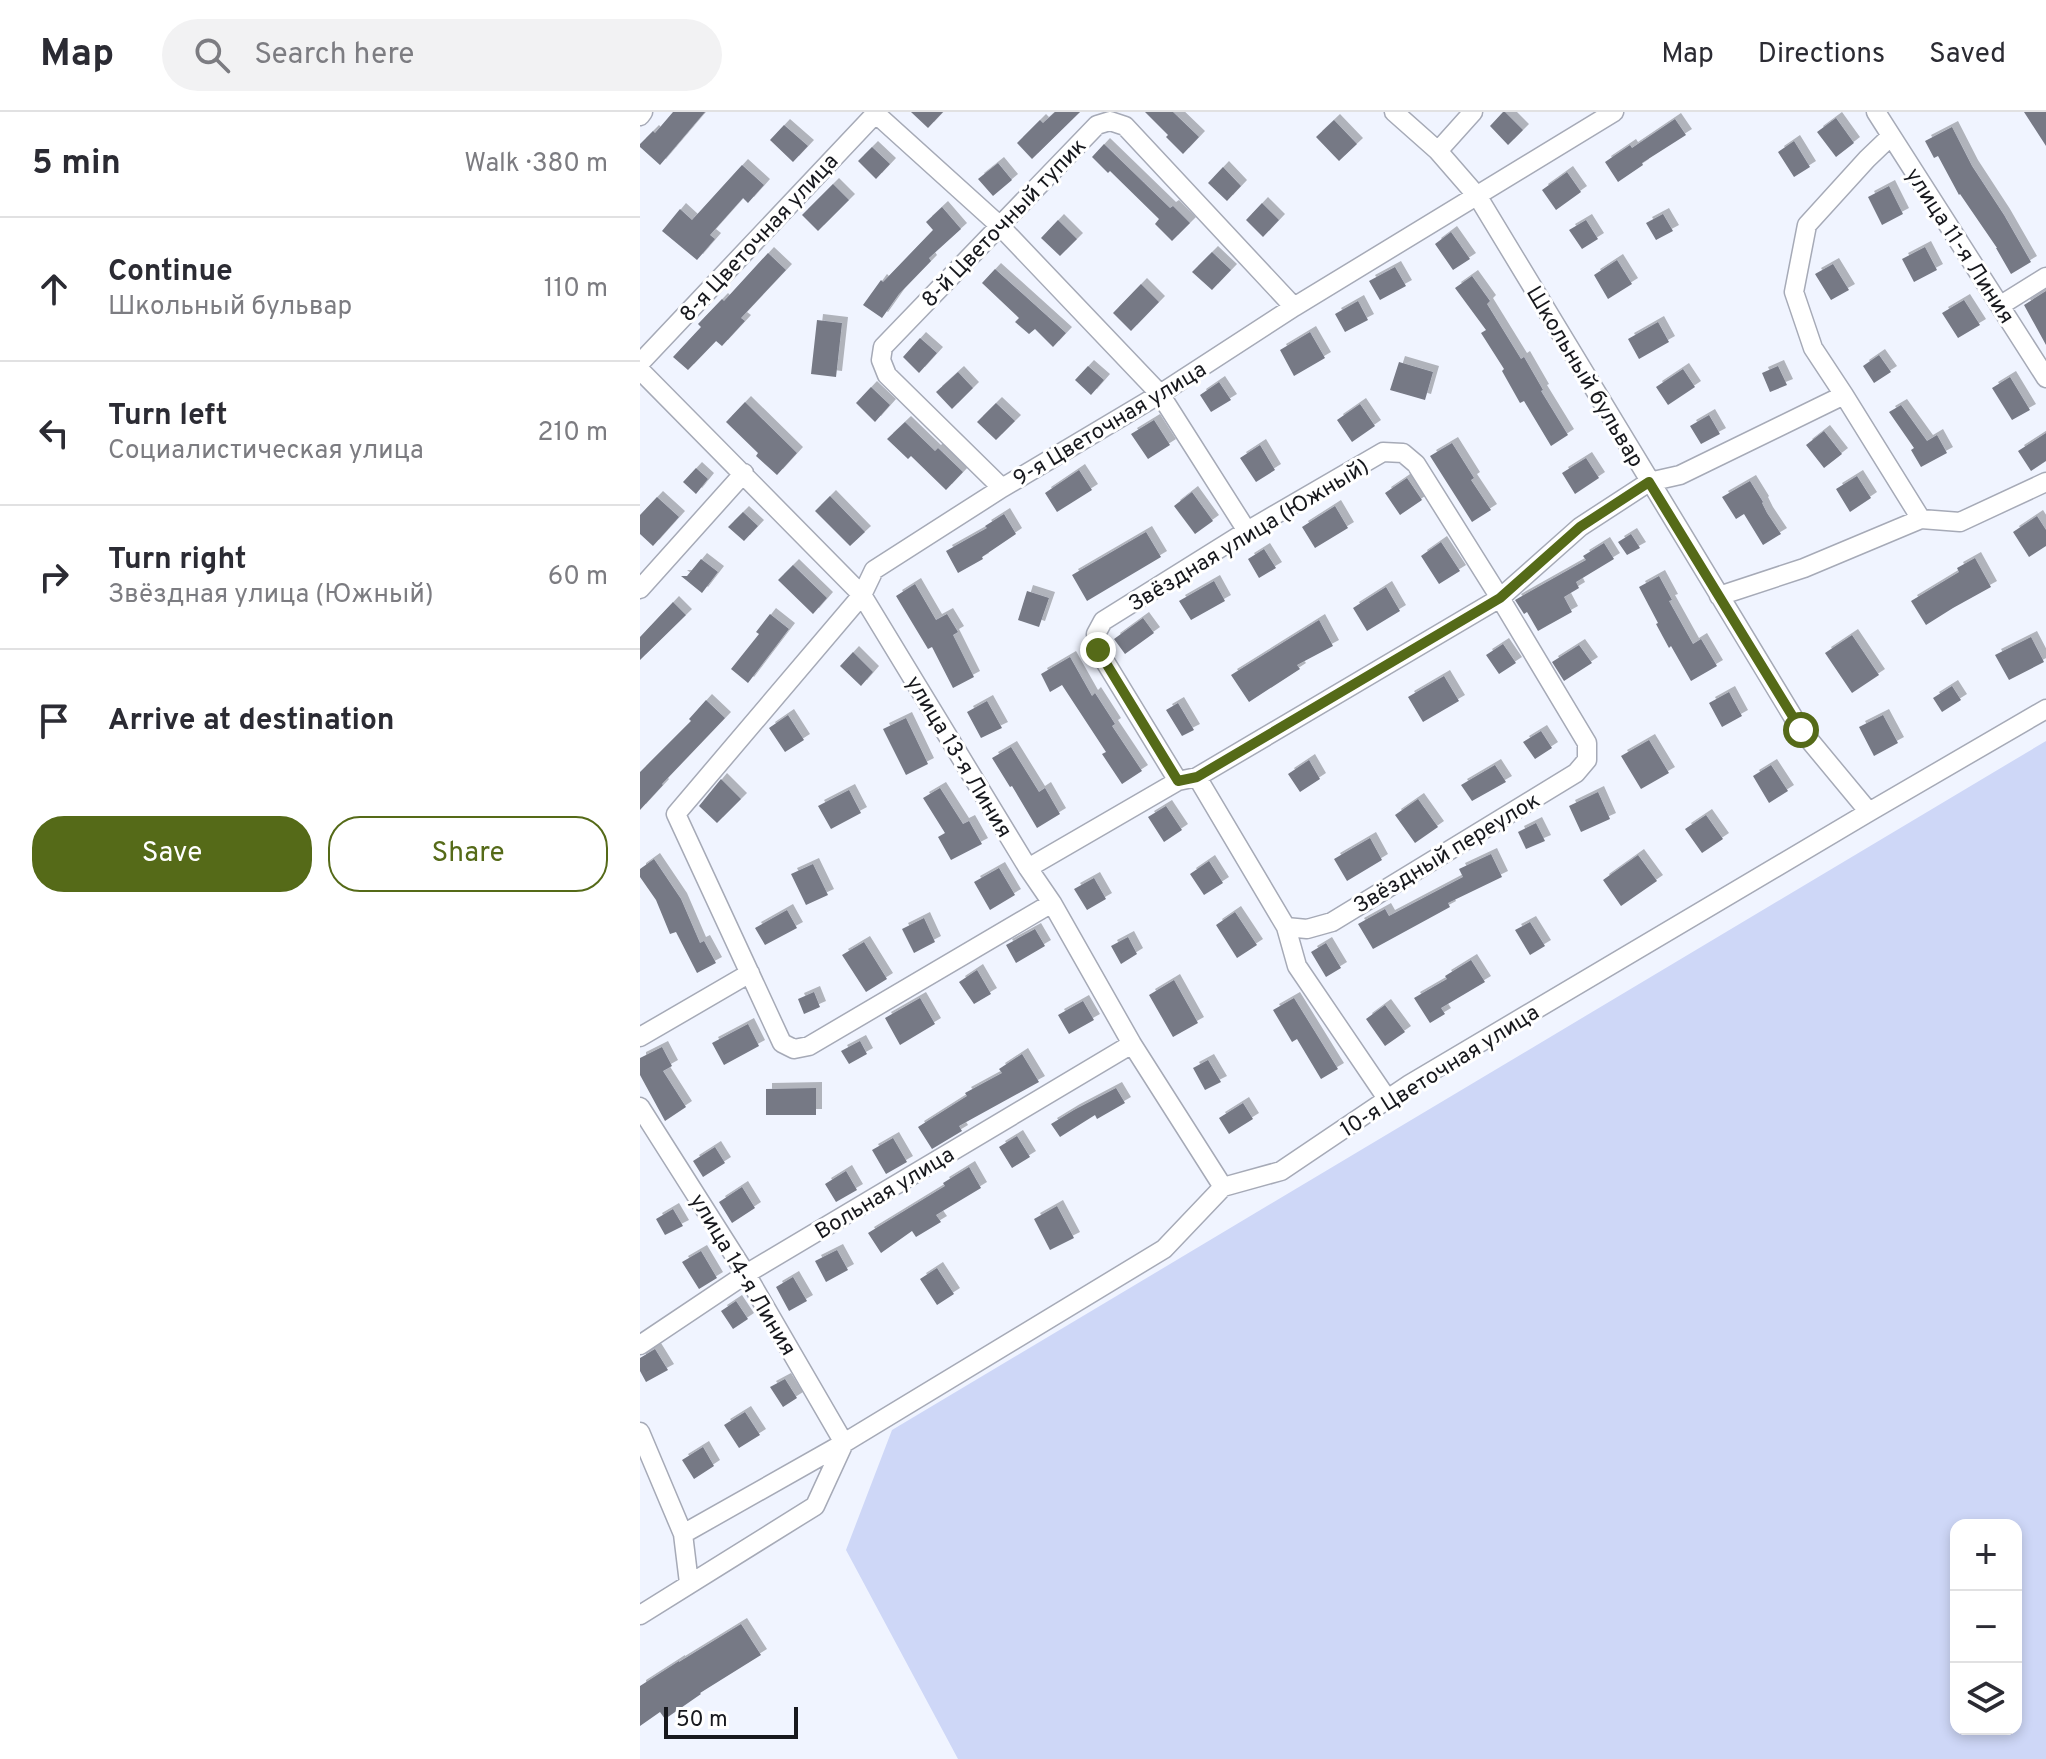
<!DOCTYPE html>
<html lang="en">
<head>
<meta charset="utf-8">
<style>
	:root { --surface:#fff; --page:#f2f2f3; --text:#2b2b33; --muted:#7c7c81; --line:#e1e1e2; --accent:#556a18 }
	body { margin:0; font-family:Overpass,sans-serif; background:var(--page); color:var(--text) }
	.controls { position:absolute; right:24px; bottom:24px; display:grid; overflow:hidden; border-radius:16px; box-shadow:0 4px 12px #0003 }
	.controls button { width:72px; height:72px; display:grid; place-items:center; padding:0; border:0; border-bottom:2px solid var(--line); background:var(--surface); color:var(--text); font:40px sans-serif }
	.scale { position:absolute; left:24px; bottom:20px; width:134px; box-sizing:border-box; padding-left:8px; border:4px solid #17181d; border-top:0; font-size:22px; line-height:28px; white-space:nowrap; color:#17181d; -webkit-text-stroke:6px #fff; paint-order:stroke }
	.stop { position:absolute; width:24px; height:24px; margin:-18px; border:6px solid #556a18; border-radius:50%; background:#fff }
	.stop.end { background:#556a18; border-color:#fff; box-shadow:0 2px 8px #0008 }
	.list { margin:0; padding:0; list-style:none }
	h2 { display:flex; justify-content:space-between; align-items:center; height:104px; margin:0; padding:0 32px; font-size:34px }
	h2 small { font-size:26px; font-weight:400; color:var(--muted) }
	.list li { display:grid; grid-template-columns:52px 1fr auto; gap:24px; align-items:center; box-sizing:border-box; height:144px; padding:0 32px; border-top:2px solid var(--line) }
	.list b { display:block; font-size:30px; white-space:nowrap }
	.list p { margin:0; font-size:26px; white-space:nowrap; color:var(--muted) }
	.list em { font-size:26px; font-style:normal; color:var(--muted) }
	.actions { display:flex; gap:16px; padding:24px 32px }
	.actions a { flex:1; padding:18px 0; border:2px solid var(--accent); border-radius:32px; text-align:center; font-size:28px; color:var(--accent) }
	.actions .main { background:var(--accent); color:#fff }
	.icon { flex:none; width:44px; height:44px; fill:none; stroke:currentColor; stroke-width:2; stroke-linecap:round; stroke-linejoin:round }
	.map { position:relative; flex:none; width:1406px; height:1647px; overflow:hidden }
	header { display:flex; align-items:center; gap:48px; box-sizing:border-box; height:112px; padding:0 40px; background:var(--surface); border-bottom:2px solid var(--line) }
	header strong { font-size:38px }
	nav { display:flex; gap:44px; margin-inline-start:auto; font-size:28px }
	.search { width:560px; height:72px; background:var(--page); display:flex; align-items:center; gap:20px; box-sizing:border-box; padding:0 28px; border-radius:44px; color:var(--muted); font-size:30px }
	main { display:flex }
	aside { flex:1; background:var(--surface) }
	.map>svg:first-child { display:block }
	.green { fill:#ced7f7; fill-rule:evenodd }
	.building { fill:#767985; filter:url(#shadow) }
	.lines { fill:none; stroke-linecap:round; stroke-linejoin:round }
	.minor-casing { stroke:#a6aab7; stroke-width:21 }
	.minor { stroke:#fff; stroke-width:18 }
	.route { stroke:#556a18; stroke-width:10 }
	.labels { text-anchor:middle; stroke-width:6; stroke-linejoin:round; paint-order:stroke }
	.street-label { font-size:22px; fill:#17181d; stroke:#fff }
</style>
</head>
<body>
<header>
<strong>Map</strong>
<div class="search"><svg class="icon" aria-label="search" viewBox="0 0 24 24"><circle cx="10" cy="10" r="6"/><path d="M15 15l6 6"/></svg>Search here</div>
<nav><a>Map</a><a>Directions</a><a>Saved</a></nav>
</header>
<main>
<aside>
<h2>5 min<small>Walk · 380 m</small></h2>
<ul class="list">
<li><svg class="icon" aria-label="ahead" viewBox="0 0 24 24"><path d="M12 20V5M6 11l6-6 6 6"/></svg><div><b>Continue</b><p>Школьный бульвар</p></div><em>110 m</em></li>
<li><svg class="icon" aria-label="left" viewBox="0 0 24 24"><path d="M17 20v-9H6M10 6l-5 5 5 5"/></svg><div><b>Turn left</b><p>Социалистическая улица</p></div><em>210 m</em></li>
<li><svg class="icon" aria-label="right" viewBox="0 0 24 24"><path d="M7 20v-9h11M14 6l5 5-5 5"/></svg><div><b>Turn right</b><p>Звёздная улица (Южный)</p></div><em>60 m</em></li>
<li><svg class="icon" aria-label="arrive" viewBox="0 0 24 24"><path d="M6 21V4h12l-3 4 3 4H6"/></svg><div><b>Arrive at destination</b></div></li>
</ul>
<div class="actions"><a class="main">Save</a><a>Share</a></div>
</aside>
<div class="map">
<svg width="1406" height="1647" viewBox="0 0 1406 1647">
	<defs>
		<filter id="shadow"><feDropShadow dx="6" dy="-6" stdDeviation="0" flood-color="#0004"/></filter>
	</defs>
	<rect width="100%" height="100%" fill="#f0f4ff"/>
	<path class="green" d="M1406,629V1647H318L206,1438L252,1318ZM1316,1413H1376V1617H1316Z"/>
	<path class="building" d="M33,0H65L20,53L0,35V32L13,19L15,21Z
		M271,0H303L288,16Z
		M415,0H440L392,47L377,31L400,8L403,11Z
		M505,0H533L559,25L543,42L526,25L528,23Z
		M863,0H865L883,18L868,33L850,14Z
		M1384,0H1406V34Z
		M1196,6L1214,31L1196,45L1177,20Z
		M1035,7L1046,23L1002,51L1003,53L978,70L965,50L990,33L992,36Z
		M694,8L717,32L699,49L676,25Z
		M144,13L168,34L153,50L130,28Z
		M1312,15L1332,54L1364,103L1391,150L1371,162L1356,136H1357L1320,82L1319,83L1298,44L1294,46L1285,29Z
		M1154,29L1170,55L1154,65L1138,40Z
		M464,32L530,96L533,94L550,111L532,129L515,112L519,107L470,59L468,61L452,45Z
		M232,35L250,52L236,67L218,49Z
		M358,51L372,68L353,84L338,67Z
		M102,53L124,73L108,91L103,86L70,123L75,127L57,148L22,119L40,97L52,108Z
		M583,55L601,74L587,89L568,71Z
		M927,60L941,80L916,98L902,78Z
		M193,72L209,88L178,119L162,103Z
		M1249,74L1263,102L1242,113L1228,85Z
		M622,91L639,108L623,125L606,108Z
		M302,95L321,117L289,146L291,149L259,182L242,206L223,193L241,168L243,170L293,118L286,110Z
		M1023,102L1033,119L1016,128L1006,111Z
		M418,108L437,127L420,144L401,126Z
		M946,108L958,127L942,137L929,118Z
		M811,120L830,147L813,158L795,132Z
		M1285,135L1297,158L1274,170L1262,147Z
		M572,140L591,158L572,178L552,160Z
		M128,141L146,158L101,206L105,209L82,234L76,229L48,258L33,245L61,215L58,212L82,187L84,189Z
		M977,148L992,172L968,187L954,163Z
		M1193,152L1209,178L1191,188L1175,162Z
		M755,155L766,174L740,188L729,169Z
		M355,157L426,221L413,235L395,217L389,222L375,210L379,206L342,171Z
		M832,164L850,189L847,192L881,247L884,245L903,278L901,279L928,323L911,334L884,289L880,291L862,259L864,257L841,221L846,218L815,176Z
		M501,172L519,190L491,219L473,201Z
		M1406,179V233L1384,193Z
		M1324,188L1340,213L1318,226L1302,201Z
		M718,189L728,208L705,220L695,202Z
		M177,208L202,211L196,265L171,262Z
		M1018,210L1029,230L999,247L988,227Z
		M670,220L685,246L654,264L640,238Z
		M280,226L297,241L279,261L263,245Z
		M1239,243L1251,260L1234,271L1223,254Z
		M759,250L793,260L785,288L750,278Z
		M448,254L464,268L451,283L435,268Z
		M1138,254L1147,273L1130,280L1122,261Z
		M1043,257L1055,275L1028,293L1016,275Z
		M318,260L333,276L312,297L296,280Z
		M1370,265L1390,298L1372,308L1352,276Z
		M579,270L591,288L571,300L560,283Z
		M231,275L250,293L235,310L216,291Z
		M105,290L157,341L137,363L116,344L118,341L86,310Z
		M356,291L375,309L356,328L337,310Z
		M720,292L735,314L712,330L697,308Z
		M1261,293L1287,329L1297,323L1307,341L1281,355L1271,338L1274,336L1249,300Z
		M1069,303L1080,322L1061,332L1050,314Z
		M514,308L530,333L508,347L491,322Z
		M265,310L295,339L298,336L323,360L306,378L271,344L268,347L247,327Z
		M1184,319L1202,342L1184,356L1166,333Z
		M1406,321V349L1391,359L1378,339Z
		M812,331L834,366L831,368L851,398L832,410L790,344Z
		M620,333L635,358L616,370L600,346Z
		M946,346L959,366L935,382L922,361Z
		M56,356L68,367L56,382L43,370Z
		M439,358L452,378L417,400L405,381Z
		M1217,364L1231,386L1210,400L1196,377Z
		M767,366L782,388L760,403L745,381Z
		M1110,369L1123,390L1122,391L1127,401L1141,422L1123,433L1104,402L1096,407L1082,385Z
		M552,380L573,409L555,422L534,394Z
		M190,384L225,420L210,434L175,399Z
		M17,385L39,405L13,434L0,422V403Z
		M695,394L708,416L675,436L662,415Z
		M103,400L118,414L104,429L88,415Z
		M364,402L376,422L342,445L343,447L318,461L306,439L347,416L345,414Z
		M1397,404L1406,418V434L1389,445L1373,420Z
		M506,420L521,445L447,489L432,463Z
		M991,422L1000,436L987,443L978,430Z
		M801,430L820,459L799,472L781,444Z
		M964,431L974,447L936,470L939,476L924,485L932,500L898,519L887,500L884,502L875,488L946,448L943,444Z
		M624,437L636,456L619,466L608,447Z
		M1335,446L1351,475L1313,496L1286,513L1271,489L1319,460L1317,456Z
		M61,447L78,460L62,481L41,464H47Z
		M153,453L187,486L173,502L138,468Z
		M1019,464L1032,488L1029,489L1053,532L1061,527L1077,554L1051,569L1031,534L1029,536L1016,512L1018,511L999,475Z
		M574,469L585,489L551,508L539,489Z
		M275,472L296,508L307,502L318,520L313,523L334,565L313,576L292,535L288,537L256,484Z
		M746,475L760,499L727,519L713,496Z
		M387,479L409,486L399,515L378,508Z
		M33,490L46,503L0,548V525Z
		M130,502L149,517L108,571L91,557L119,522L116,520Z
		M503,506L514,521L485,542L474,527Z
		M679,508L693,534L657,553L660,557L609,590L591,563Z
		M1212,523L1239,563L1212,581L1185,541Z
		M1391,525L1404,550L1369,568L1355,543Z
		M863,532L876,551L859,562L846,543Z
		M939,533L952,551L924,569L912,550Z
		M213,540L233,560L221,574L200,554Z
		M430,545L452,584L455,581L475,612L472,614L502,659L482,672L462,642L466,640L422,573L410,580L401,562Z
		M804,564L819,589L783,610L768,585Z
		M1312,574L1321,588L1302,600L1293,586Z
		M1089,580L1102,604L1082,615L1069,591Z
		M66,588L85,606L22,672L23,673L0,698V660L51,609L49,607Z
		M347,589L362,616L341,626L327,600Z
		M538,591L554,618L542,624L526,598Z
		M148,603L164,628L145,640L129,616Z
		M1243,603L1258,631L1234,644L1219,615Z
		M266,606L288,652L266,663L243,617Z
		M901,619L912,636L895,647L883,630Z
		M1009,628L1029,661L1001,677L981,644Z
		M371,635L399,680L405,676L420,702L397,716L372,674L370,675L352,646Z
		M669,648L680,667L660,680L648,662Z
		M855,653L866,670L832,689L821,673Z
		M1131,653L1148,679L1129,691L1113,664Z
		M81,667L101,687L77,711L59,694Z
		M300,676L323,712L329,709L342,732L311,748L298,725L305,721L283,686Z
		M209,678L221,701L191,717L178,694Z
		M958,680L970,707L941,720L929,694Z
		M778,687L798,715L775,731L755,703Z
		M526,694L542,718L524,730L508,705Z
		M1066,703L1083,727L1062,741L1045,717Z
		M896,711L905,729L886,737L878,720Z
		M730,726L742,748L707,769L694,747Z
		M851,742L862,765L808,791L810,795L733,837L718,812L745,797L749,804L823,765L819,757Z
		M998,743L1017,769L981,794L963,768Z
		M14,747L41,787L60,831L64,829L76,851L57,861L36,820L30,822L16,788L0,765V757Z
		M569,749L583,771L564,783L550,762Z
		M173,752L188,783L166,793L151,762Z
		M359,756L375,783L350,798L334,770Z
		M454,766L466,787L447,798L434,777Z
		M147,798L157,816L125,833L115,816Z
		M595,800L617,833L597,846L576,813Z
		M284,806L295,830L274,841L262,817Z
		M890,810L905,834L890,843L875,818Z
		M395,817L405,834L376,851L366,833Z
		M488,825L497,842L481,852L471,834Z
		M224,830L247,867L226,880L202,843Z
		M686,831L701,856L686,865L671,840Z
		M831,848L845,870L801,896L805,902L790,911L774,886L807,867L805,864Z
		M337,858L351,882L334,892L319,870Z
		M534,868L558,911L533,925L509,883Z
		M174,880L180,895L164,902L158,887Z
		M280,886L295,912L260,933L245,906Z
		M654,886L698,957L681,967L657,927L652,930L633,898Z
		M443,889L454,908L429,922L418,903Z
		M745,893L765,920L745,934L726,907Z
		M108,912L119,934L84,953L72,931Z
		M220,929L227,942L209,952L201,939Z
		M22,935L32,954L23,959L46,995L25,1009L0,963V946Z
		M382,942L399,970L319,1014L322,1019L292,1037L278,1015L327,984L325,981L362,961L359,957Z
		M568,948L581,970L565,978L553,956Z
		M176,976V1003H126V977Z
		M476,976L485,991L457,1007L455,1003L420,1025L411,1012L434,998Z
		M603,991L613,1007L589,1022L579,1006Z
		M377,1024L390,1045L372,1056L359,1035Z
		M253,1026L267,1050L246,1062L232,1038Z
		M75,1035L85,1051L63,1065L53,1049Z
		M329,1055L341,1076L296,1103L301,1110L276,1125L272,1119L241,1141L228,1121L305,1074L303,1071Z
		M206,1059L217,1078L196,1090L185,1072Z
		M102,1075L115,1096L92,1111L79,1090Z
		M417,1094L434,1126L410,1138L394,1107Z
		M33,1097L43,1114L25,1123L16,1107Z
		M197,1138L208,1158L186,1170L175,1149Z
		M61,1139L77,1166L59,1177L42,1150Z
		M297,1156L314,1182L297,1193L280,1167Z
		M153,1165L167,1189L149,1199L136,1175Z
		M96,1189L108,1207L93,1217L81,1199Z
		M15,1237L28,1258L6,1270L0,1259V1246Z
		M145,1267L157,1286L143,1295L130,1275Z
		M105,1300L120,1323L99,1336L84,1313Z
		M63,1335L74,1354L54,1367L42,1348Z
		M101,1512L121,1543L60,1581L61,1582L25,1607L20,1600L0,1614V1574L39,1549V1550Z"/>
	<g class="lines">
		<defs>
			<path id="minor" d="M234,0L359,113L520,282L607,419
				M754,0L798,39L838,85L1161,618L1229,700
				M1236,0L1406,266
				M0,4L3,0
				M1251,24L1227,47L1167,113L1154,180L1173,236L1204,283L1281,407L1320,410L1406,370
				M798,39L833,0
				M1361,193L1406,165
				M0,251L237,0
				M0,258L222,483L388,756L412,791L492,932L583,1075
				M362,376L247,263L241,248L243,235L457,13L470,9L485,14L654,195
				M0,477L104,361
				M1079,484L1164,456L1281,407
				M538,669L458,538L456,522L463,509L607,419L743,340L763,341L776,352L860,486L947,631V648L936,661L692,810L667,817L646,815L557,665
				M388,756L538,669L557,665L860,486L940,415L1009,370L1040,363L1204,283
				M412,791L169,934L154,937L142,931L36,702L222,483L234,458L362,376L520,282L654,195L974,0
				M646,815L657,854L748,988
				M0,925L110,861
				M0,995L106,1162L204,1331
				M0,1233L106,1162L492,932
				M0,1320L43,1422L49,1471
				M43,1422L204,1331L524,1137L583,1075L641,1059L770,972L1229,700L1406,597
				M0,1503L175,1394L204,1331"/>
		</defs>
		<use href="#minor" class="minor-casing"/>
		<use href="#minor" class="minor"/>
	</g>
	<g class="lines">
		<path class="route" d="M458,538L538,669L557,665L860,486L940,415L1009,370L1161,618"/>
	</g>
	<g class="labels">
		<g class="street-label">
			<text transform="translate(363 110) rotate(-46)" y="8">8-й Цветочный тупик</text>
			<text transform="translate(118 125) rotate(-47)" y="8">8-я Цветочная улица</text>
			<text transform="translate(1321 133) rotate(57)" y="8">улица 11-я Линия</text>
			<text transform="translate(946 264) rotate(59)" y="8">Школьный бульвар</text>
			<text transform="translate(469 311) rotate(-31)" y="8">9-я Цветочная улица</text>
			<text transform="translate(608 422) rotate(-31)" y="8">Звёздная улица (Южный)</text>
			<text transform="translate(320 644) rotate(59)" y="8">улица 13-я Линия</text>
			<text transform="translate(806 740) rotate(-31)" y="8">Звёздный переулок</text>
			<text transform="translate(799 958) rotate(-32)" y="8">10-я Цветочная улица</text>
			<text transform="translate(244 1080) rotate(-31)" y="8">Вольная улица</text>
			<text transform="translate(104 1162) rotate(59)" y="8">улица 14-я Линия</text>
		</g>
	</g>
</svg>
<div class="controls">
<button>+</button>
<button>−</button>
<button><svg class="icon" aria-label="layers" viewBox="0 0 24 24"><path d="M12 4l9 5-9 5-9-5zM3 14l9 5 9-5"/></svg></button>
</div>
<div class="scale">50 m</div>
<div class="stop" style="left:1161px;top:618px"></div>
<div class="stop end" style="left:458px;top:538px"></div>
</div>
</main>
</body>
</html>
